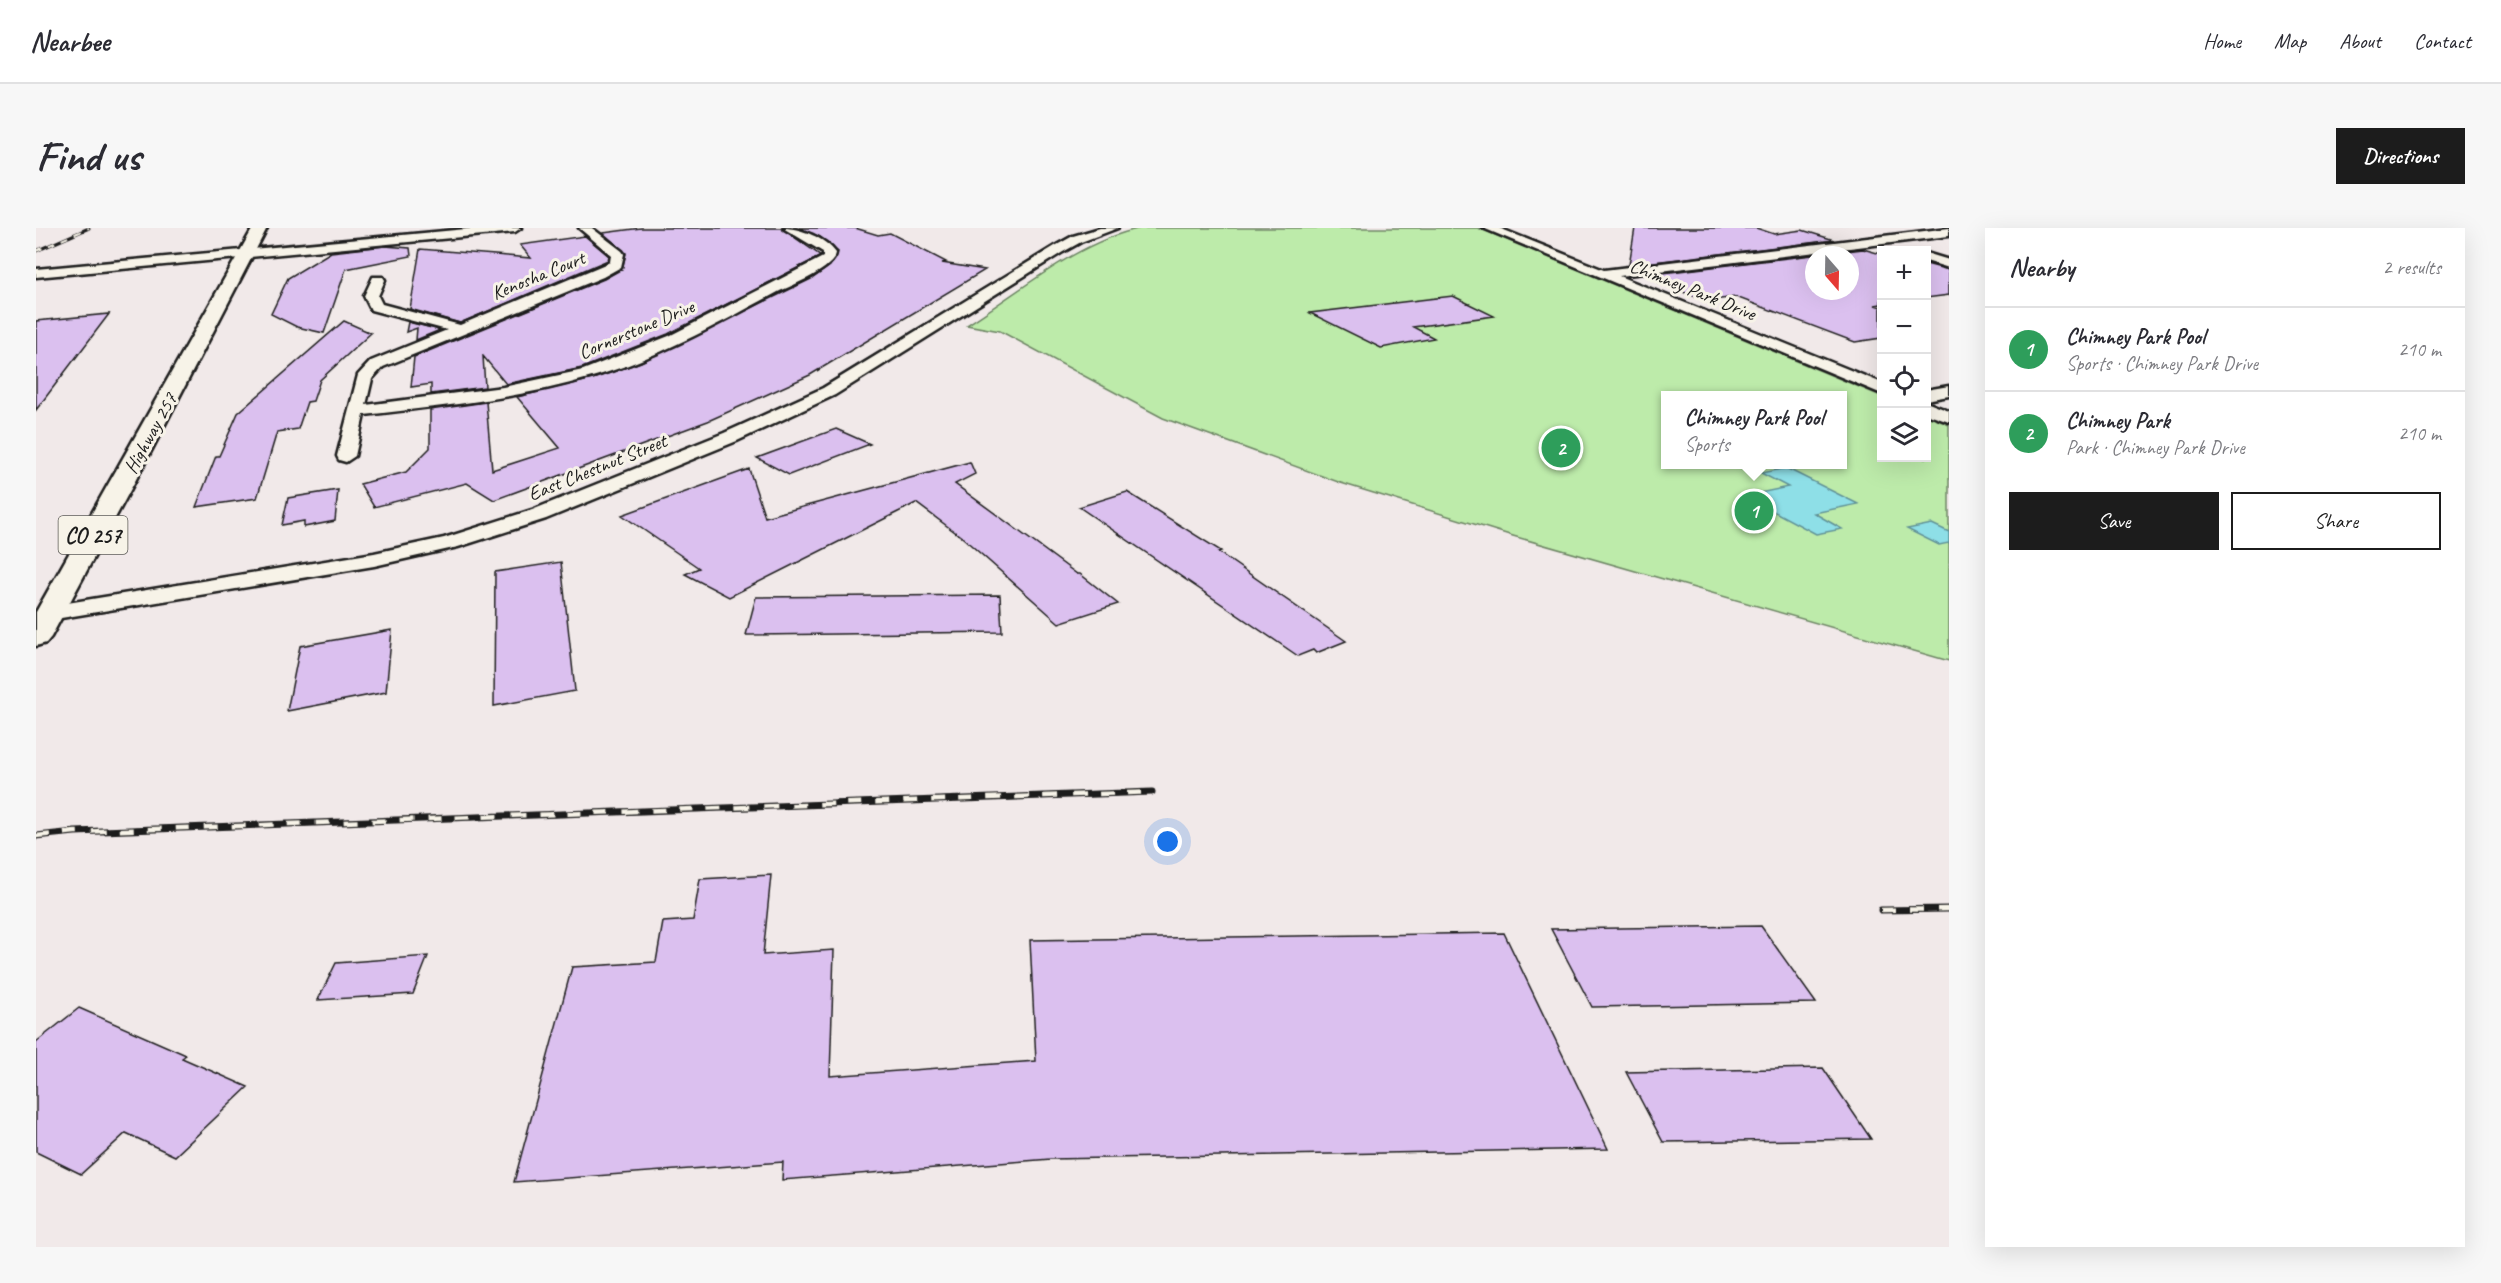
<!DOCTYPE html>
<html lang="en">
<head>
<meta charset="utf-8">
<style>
	:root { --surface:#fff; --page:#f7f7f7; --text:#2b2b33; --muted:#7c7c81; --line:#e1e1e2; --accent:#1c1c1c }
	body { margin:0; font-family:Caveat,sans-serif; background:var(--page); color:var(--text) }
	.controls { position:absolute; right:18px; top:18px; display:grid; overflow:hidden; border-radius:0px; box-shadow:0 6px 24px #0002 }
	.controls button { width:54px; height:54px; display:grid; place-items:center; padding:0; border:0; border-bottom:2px solid var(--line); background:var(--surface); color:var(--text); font:30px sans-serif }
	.compass { position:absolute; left:1769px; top:18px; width:54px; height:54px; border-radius:50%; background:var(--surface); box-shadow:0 6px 24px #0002; rotate:160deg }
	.you { position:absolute; left:1132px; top:614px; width:21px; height:21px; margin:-15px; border:4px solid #fff; border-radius:50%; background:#1a73e8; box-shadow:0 0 0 9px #1a73e833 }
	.badge { display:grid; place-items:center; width:39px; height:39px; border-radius:50%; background:var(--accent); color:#fff; font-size:20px; font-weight:700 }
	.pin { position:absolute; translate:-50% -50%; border:3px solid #fff; box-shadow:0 2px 6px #0006 }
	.popup { position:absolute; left:1625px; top:163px; width:186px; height:78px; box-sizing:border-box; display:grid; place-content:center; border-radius:0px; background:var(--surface); filter:drop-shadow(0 2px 4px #0005); font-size:20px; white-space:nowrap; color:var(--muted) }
	.popup b { font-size:22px; color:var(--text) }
	.popup::after { content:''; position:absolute; left:50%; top:100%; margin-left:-12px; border:12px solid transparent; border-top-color:var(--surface) }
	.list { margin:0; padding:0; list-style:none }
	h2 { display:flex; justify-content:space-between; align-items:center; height:78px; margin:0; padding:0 24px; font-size:26px }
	h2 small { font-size:20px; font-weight:400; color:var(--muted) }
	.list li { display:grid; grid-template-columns:39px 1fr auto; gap:18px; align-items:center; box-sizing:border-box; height:84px; padding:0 24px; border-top:2px solid var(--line) }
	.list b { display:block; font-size:22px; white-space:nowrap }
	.list p { margin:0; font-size:20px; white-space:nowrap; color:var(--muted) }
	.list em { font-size:20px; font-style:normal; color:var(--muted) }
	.actions { display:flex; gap:12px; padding:18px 24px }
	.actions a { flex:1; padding:14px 0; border:2px solid var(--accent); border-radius:0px; text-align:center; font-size:21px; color:var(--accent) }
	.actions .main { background:var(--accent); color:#fff }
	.icon { flex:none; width:33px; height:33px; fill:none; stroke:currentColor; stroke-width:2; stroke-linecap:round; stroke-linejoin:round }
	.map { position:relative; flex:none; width:1913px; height:1019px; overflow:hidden; border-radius:0px }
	header { display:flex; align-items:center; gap:36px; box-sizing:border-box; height:84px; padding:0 30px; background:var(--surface); border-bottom:2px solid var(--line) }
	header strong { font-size:28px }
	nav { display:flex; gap:33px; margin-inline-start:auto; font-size:21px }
	.intro { display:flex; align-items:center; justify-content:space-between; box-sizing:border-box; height:144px; padding:0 36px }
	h1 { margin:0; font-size:42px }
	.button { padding:15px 27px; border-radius:0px; background:var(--accent); color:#fff; font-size:21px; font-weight:700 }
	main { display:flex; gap:36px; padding:0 36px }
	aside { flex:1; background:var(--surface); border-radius:0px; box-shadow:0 6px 24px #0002 }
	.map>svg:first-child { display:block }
	.green { fill:#bdebaa; stroke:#6c8463; stroke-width:1.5; fill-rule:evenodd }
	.water { fill:#8edfe7; stroke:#609196; stroke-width:1.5 }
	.building { fill:#dbc0ef; stroke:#1c1c1c; stroke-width:1.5; fill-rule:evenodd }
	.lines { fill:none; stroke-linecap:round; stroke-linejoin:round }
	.minor-casing { stroke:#1c1c1c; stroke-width:5 }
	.primary-casing { stroke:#1c1c1c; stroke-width:5 }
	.minor { fill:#f7f3e8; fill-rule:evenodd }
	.primary { fill:#f7f3e8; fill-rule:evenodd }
	.rail-far1-casing { stroke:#1c1c1c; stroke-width:3 }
	.rail-casing { stroke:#1c1c1c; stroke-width:7 }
	.rail-far1 { stroke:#f7f3e8; stroke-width:2; stroke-dasharray:7; stroke-linecap:butt }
	.rail { stroke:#f7f3e8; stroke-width:4.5; stroke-dasharray:14; stroke-linecap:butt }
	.labels { text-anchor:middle; stroke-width:6; stroke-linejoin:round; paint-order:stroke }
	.far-street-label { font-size:20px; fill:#1c1c1c; stroke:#f7f3e8 }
	.shield { fill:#f7f3e8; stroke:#5e5c59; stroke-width:1.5 }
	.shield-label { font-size:22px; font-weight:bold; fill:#1c1c1c }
</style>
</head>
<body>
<header>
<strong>Nearbee</strong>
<nav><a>Home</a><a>Map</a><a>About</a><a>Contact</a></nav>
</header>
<div class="intro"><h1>Find us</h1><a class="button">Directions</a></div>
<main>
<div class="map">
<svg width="1913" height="1019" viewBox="0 0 1913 1019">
	<rect width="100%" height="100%" fill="#f1e9e9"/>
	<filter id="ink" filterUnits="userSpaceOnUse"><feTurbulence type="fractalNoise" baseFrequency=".0167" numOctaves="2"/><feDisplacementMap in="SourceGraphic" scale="12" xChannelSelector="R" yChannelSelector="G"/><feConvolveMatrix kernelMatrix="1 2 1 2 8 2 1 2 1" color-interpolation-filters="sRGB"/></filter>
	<g filter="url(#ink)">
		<path class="green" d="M1105,0H1442L1845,168L1846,230H1890L1891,187L1913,197V433L1477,308L1305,255L1127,190L964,103L931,97C986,62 1041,14 1105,0ZM1630,168H1806V236H1630Z"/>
		<path class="water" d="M1750,240L1822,276L1778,285L1806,301L1780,306L1709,268L1752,259L1725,245Z
			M1896,296L1913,304V315L1903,317L1871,301Z"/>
		<path class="building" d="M605,0H745L785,28L632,106L546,140L470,156L447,128L449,159L395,166V156L375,159L378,129L568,51L586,41L590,25L567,5Z
			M763,0H819L842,7L854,5L910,34L906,35L949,42L774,147L672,193L458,272L431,255L338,279L324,256L370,244L394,220V182L450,174L456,242L524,220L481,169L557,151L605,134L777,50L794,38L802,24L784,9Z
			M1599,0H1720L1738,6L1766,2L1798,12L1593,37Z
			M549,8L573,28L572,32L424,95L374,81L384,21L495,30L484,17Z
			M349,18L374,20L375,28L310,41L288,105L261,99L235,86L252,50L295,24Z
			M1827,21L1845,26V76L1839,77L1845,79V110L1819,114L1700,69L1670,73L1622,54H1627L1610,47ZM1778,27H1814V63H1778Z
			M1890,36L1913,42V67L1890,70Z
			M1417,68L1458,88L1377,99L1398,110L1345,120L1274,85Z
			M73,86L0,182V93Z
			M308,93L335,105L284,152L277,173L271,174L262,201L241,204L221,270L160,279L180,228H183L202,185Z
			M372,94L404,102L380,112L381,100L370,104Z
			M800,201L834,216L753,247L721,230Z
			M934,234L939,246L919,256L1041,346H1044L1082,376L1023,395L927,310L880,275L693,369L649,346L663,340L586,287L713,241L729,289Z
			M302,262L299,293L268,299V293L246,297L252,270Z
			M1091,264L1185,323L1182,324L1310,413L1280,425L1277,422L1262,428L1043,279Z
			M525,334L539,463L458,478L459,344Z
			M964,367L966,404L710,407L720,369Z
			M356,402L350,464L251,483L264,418Z
			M735,647L727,727L798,722L794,848L1000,833L994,712L1468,705L1572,921L1015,931L746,952L747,934L478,954L536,739L620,734L627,694L657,692L664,651Z
			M1725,698L1780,775L1556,779L1515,701Z
			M392,728L377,766L282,772L300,735Z
			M43,780L150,827L146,830L212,859L139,928L90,905L45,946L0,924V814Z
			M1787,840L1835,911L1627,914L1590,844Z"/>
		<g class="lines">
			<defs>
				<path id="minor" d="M441,0H485L479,4L0,49V41Z
					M543,0H556L586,23L588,26L585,39L567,49L347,139L336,151L330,177L467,159L547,142L633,108L787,29V24L747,0C765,0 789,10 800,25C798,41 757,57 742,64C682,96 622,130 556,149C482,171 405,178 328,187L319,228L310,234L303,232L301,228L322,147L335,133L411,102L335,82L328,68L337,49H347L349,52L342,68L346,76L424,97L574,34L575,27Z
					M1064,0H1082L1045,14L1027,24L799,167L701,213L510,291L422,319L338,338L13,392L5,390L1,385L5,380L13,378L338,325L408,310L496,282L688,205L787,160L1019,18L1037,8Z
					M1447,0H1463L1568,42L1913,0V8L1583,48L1846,155V166Z
					M1890,25L1913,32V40L1890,33Z
					M1913,158V168L1890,172V162Z
					M1890,174L1913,183V194L1890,186Z"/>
				<path id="primary" d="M217,0H231L112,229L15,409L10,415L0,418V384Z"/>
			</defs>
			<use href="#minor" class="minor-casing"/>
			<use href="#primary" class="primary-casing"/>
			<use href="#minor" class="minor"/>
			<use href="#primary" class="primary"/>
			<defs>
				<path id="rail-far1" d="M0,23L53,0"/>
				<path id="rail" d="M0,608L39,604L1116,564
					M1845,682L1913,681"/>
			</defs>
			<use href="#rail-far1" class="rail-far1-casing"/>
			<use href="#rail" class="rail-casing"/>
			<use href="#rail-far1" class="rail-far1"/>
			<use href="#rail" class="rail"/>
		</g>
	</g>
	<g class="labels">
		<g class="far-street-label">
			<text transform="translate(502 47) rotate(-22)" y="7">Kenosha Court</text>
			<text transform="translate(1657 61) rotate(22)" y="7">Chimney Park Drive</text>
			<text transform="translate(600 101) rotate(-23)" y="7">Cornerstone Drive</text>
			<text transform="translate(114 205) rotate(-61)" y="7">Highway 257</text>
			<text transform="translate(561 239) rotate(-22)" y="7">East Chestnut Street</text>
		</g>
		<rect class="shield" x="22.5" y="288" width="69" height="38" rx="4.5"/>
		<g class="shield-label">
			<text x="57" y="315">CO 257</text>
		</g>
	</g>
</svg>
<div class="controls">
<button>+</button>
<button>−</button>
<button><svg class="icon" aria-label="locate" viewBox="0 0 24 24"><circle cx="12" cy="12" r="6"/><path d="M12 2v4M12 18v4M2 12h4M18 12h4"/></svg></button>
<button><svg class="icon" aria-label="layers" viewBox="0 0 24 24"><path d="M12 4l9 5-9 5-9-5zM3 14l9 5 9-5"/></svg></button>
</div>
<svg class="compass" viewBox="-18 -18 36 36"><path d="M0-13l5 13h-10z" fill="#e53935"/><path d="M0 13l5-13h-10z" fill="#7c7c81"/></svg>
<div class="you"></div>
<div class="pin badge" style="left:1718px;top:283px;background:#2e9e5b">1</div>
<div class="popup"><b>Chimney Park Pool</b>Sports</div>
<div class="pin badge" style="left:1525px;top:220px;background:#2e9e5b">2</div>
</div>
<aside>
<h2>Nearby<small>2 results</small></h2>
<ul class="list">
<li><span class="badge" style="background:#2e9e5b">1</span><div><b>Chimney Park Pool</b><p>Sports · Chimney Park Drive</p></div><em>210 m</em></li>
<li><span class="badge" style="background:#2e9e5b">2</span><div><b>Chimney Park</b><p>Park · Chimney Park Drive</p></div><em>210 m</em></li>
</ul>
<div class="actions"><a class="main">Save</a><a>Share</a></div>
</aside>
</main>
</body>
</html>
